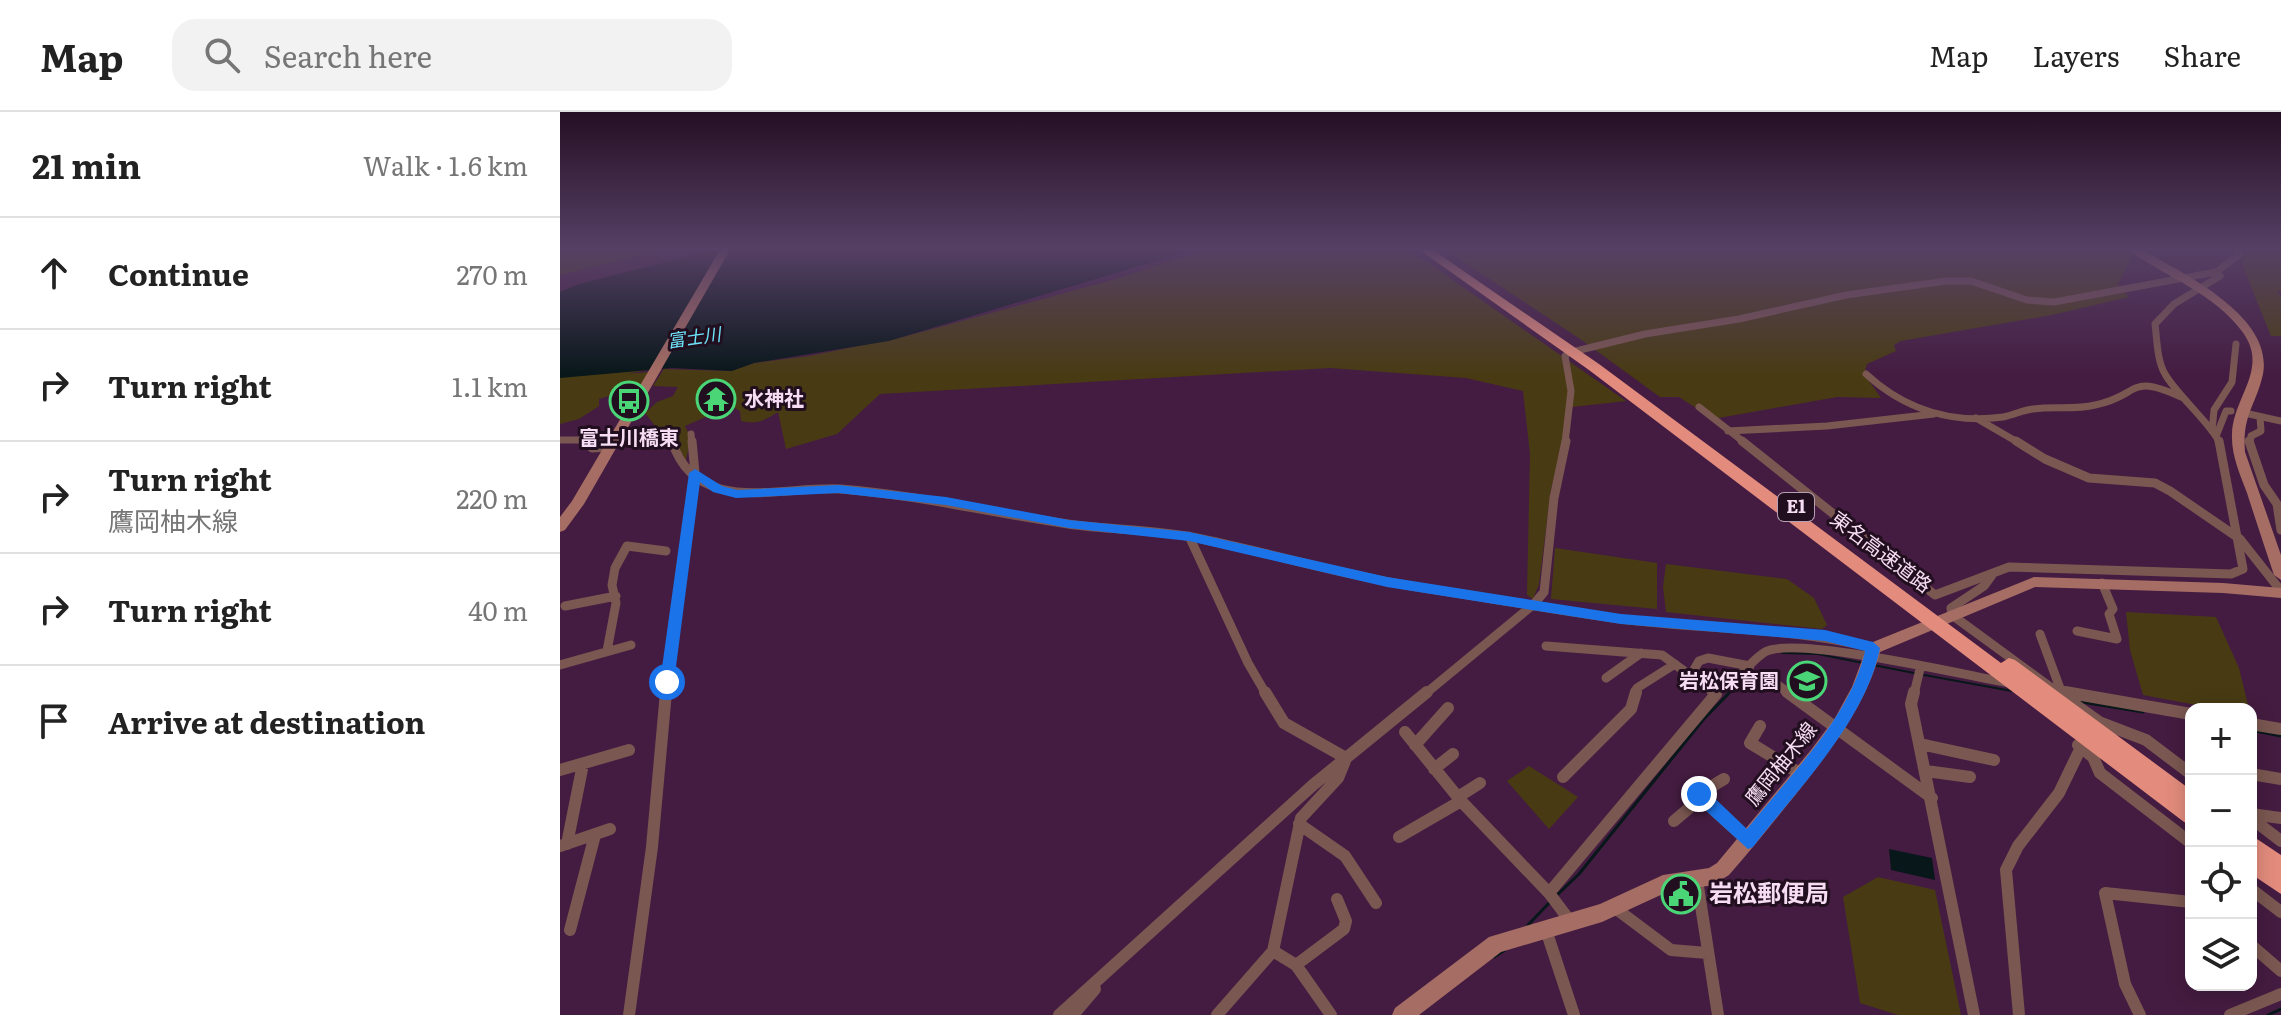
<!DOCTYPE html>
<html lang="en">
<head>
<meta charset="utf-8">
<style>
	:root { --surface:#fff; --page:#f2f2f2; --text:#222; --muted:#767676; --line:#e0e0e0 }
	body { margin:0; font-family:Literata,"Noto Sans JP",serif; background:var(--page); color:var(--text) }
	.controls { position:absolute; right:24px; bottom:24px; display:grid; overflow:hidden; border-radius:16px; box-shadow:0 4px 20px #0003 }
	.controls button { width:72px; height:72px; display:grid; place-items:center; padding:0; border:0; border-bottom:2px solid var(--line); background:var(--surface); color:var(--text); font:40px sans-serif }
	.stop { position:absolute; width:24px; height:24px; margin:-18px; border:6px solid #1a73e8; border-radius:50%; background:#fff }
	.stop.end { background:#1a73e8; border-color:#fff; box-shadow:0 2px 8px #0008 }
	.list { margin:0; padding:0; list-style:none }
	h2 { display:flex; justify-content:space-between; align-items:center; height:104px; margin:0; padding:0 32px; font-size:34px }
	h2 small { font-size:26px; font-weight:400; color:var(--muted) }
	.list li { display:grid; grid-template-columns:52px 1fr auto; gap:24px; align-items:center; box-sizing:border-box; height:112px; padding:0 32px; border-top:2px solid var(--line) }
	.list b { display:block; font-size:30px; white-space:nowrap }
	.list p { margin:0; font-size:26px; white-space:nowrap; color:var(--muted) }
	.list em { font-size:26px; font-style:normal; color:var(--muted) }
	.icon { flex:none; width:44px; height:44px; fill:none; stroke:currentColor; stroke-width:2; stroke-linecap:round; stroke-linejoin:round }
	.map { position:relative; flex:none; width:1721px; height:903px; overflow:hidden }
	header { display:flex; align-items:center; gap:48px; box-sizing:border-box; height:112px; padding:0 40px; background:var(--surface); border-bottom:2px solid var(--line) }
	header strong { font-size:38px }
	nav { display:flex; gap:44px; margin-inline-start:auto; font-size:28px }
	.search { width:560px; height:72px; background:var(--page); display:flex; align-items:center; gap:20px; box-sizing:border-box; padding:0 28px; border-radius:24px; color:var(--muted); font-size:30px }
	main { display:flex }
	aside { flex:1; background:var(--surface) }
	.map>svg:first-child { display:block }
	.green { fill:#483b13 }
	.water { fill:#08171a }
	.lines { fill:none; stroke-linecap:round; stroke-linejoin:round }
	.stream-far1 { stroke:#08171a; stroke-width:2 }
	.stream { stroke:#08171a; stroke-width:3 }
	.street-far2 { stroke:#7b5751; stroke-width:7 }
	.street-far1 { stroke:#7b5751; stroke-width:9 }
	.street { stroke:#7b5751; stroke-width:12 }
	.secondary { fill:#a56d63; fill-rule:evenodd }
	.highway { fill:#e38c7d; fill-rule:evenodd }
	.route { fill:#1a73e8 }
	.labels { text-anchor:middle; stroke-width:6; stroke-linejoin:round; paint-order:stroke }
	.far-water-label { font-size:18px; font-style:italic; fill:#6de5fa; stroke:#210f1f }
	.shield { fill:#210f1f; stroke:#b79fb3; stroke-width:2 }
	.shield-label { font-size:18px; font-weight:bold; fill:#f7ddf3 }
	.poi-label { font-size:20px; font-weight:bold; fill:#f7ddf3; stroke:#210f1f; text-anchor:start }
	.street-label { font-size:20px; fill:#f7ddf3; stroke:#210f1f }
	.near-poi-label { font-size:24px; font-weight:bold; fill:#f7ddf3; stroke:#210f1f; text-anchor:start }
</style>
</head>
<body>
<header>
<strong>Map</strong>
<div class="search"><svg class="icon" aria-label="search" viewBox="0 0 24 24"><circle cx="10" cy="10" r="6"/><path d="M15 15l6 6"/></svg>Search here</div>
<nav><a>Map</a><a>Layers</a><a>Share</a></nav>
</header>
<main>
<aside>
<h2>21 min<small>Walk · 1.6 km</small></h2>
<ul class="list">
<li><svg class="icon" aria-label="ahead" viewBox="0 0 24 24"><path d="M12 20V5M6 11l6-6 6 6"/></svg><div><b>Continue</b></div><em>270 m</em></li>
<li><svg class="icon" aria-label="right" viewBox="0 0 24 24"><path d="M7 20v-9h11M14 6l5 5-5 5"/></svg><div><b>Turn right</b></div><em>1.1 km</em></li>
<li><svg class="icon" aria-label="right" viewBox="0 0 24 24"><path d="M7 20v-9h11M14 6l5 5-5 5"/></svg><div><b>Turn right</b><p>鷹岡柚木線</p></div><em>220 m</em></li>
<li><svg class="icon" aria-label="right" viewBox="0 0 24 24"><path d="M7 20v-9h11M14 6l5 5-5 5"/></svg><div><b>Turn right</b></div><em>40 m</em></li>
<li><svg class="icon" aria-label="arrive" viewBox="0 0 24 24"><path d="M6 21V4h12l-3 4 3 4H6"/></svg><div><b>Arrive at destination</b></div></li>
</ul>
</aside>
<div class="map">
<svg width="1721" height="903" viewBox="0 0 1721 903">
	<rect width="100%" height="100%" fill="#441c41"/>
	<path class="green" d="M0,136H110L0,163Z
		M649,136H847L1066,289L1012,295L991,377L979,472L973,487L967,483L970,342L963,279L906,266L770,256L320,282L277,322L226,337L218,300C205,308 198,313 181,309L180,299L171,294L125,314L131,326L125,352L85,301L97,290L113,284L118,275L93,274L104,257L170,259L194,251L249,244L343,225L563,165Z
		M883,136H1575L1558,173L1569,185L1492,203L1341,229L1334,233L1336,239L1307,252L1304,262L1321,286L1277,285L1153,307L1119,285H1100L1023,229Z
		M1682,136H1721V179L1717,180L1721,184V224H1711L1683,155Z
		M87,258L67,262L89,260L80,274L39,287V294L19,307L0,312V262Z
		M995,436L1097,451V497L991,487Z
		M1106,452L1227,467L1254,486L1267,513L1262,517L1106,500L1103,475Z
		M1566,500L1656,505L1679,556L1689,597H1658L1583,583L1570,538Z
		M969,654L1018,685L989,717L947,669Z
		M1318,765L1375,778L1401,903H1338L1300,891L1283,785Z"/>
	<path class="water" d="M160,136H639L329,229L194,251L172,259L112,256L0,266V180L19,172Z
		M1329,737L1372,746L1375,768L1331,758Z"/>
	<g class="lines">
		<path class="stream-far1" d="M1222,541L1258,542L1303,551
			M1313,553L1354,561
			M1364,563L1452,579
			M1168,582L1171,579"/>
		<path class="stream" d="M1522,590L1583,600
			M1691,618L1721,624
			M996,784L1019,762L1143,608L1170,580
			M968,813L989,791
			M934,845L945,838
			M1708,903L1721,897"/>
		<path class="street-far2" d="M1656,160L1660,164L1614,192L1595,212C1597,227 1597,249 1605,262C1615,281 1656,317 1659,331
			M1306,262C1344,297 1391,312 1443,305C1454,303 1463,298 1473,297C1494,294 1515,298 1535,293C1581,284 1567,260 1621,285
			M1139,295L1185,331
			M1689,302L1721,309
			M1416,306L1459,331
			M1168,319L1267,314L1374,302
			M1652,319L1654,298L1672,270L1676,232
			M131,322L132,331
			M1657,322L1666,299H1671
			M0,328H26L29,331
			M52,331L88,324L111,327L112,331
			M1005,331L1011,279L1005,244L1008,241L1085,222L1179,207L1286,183L1386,169H1411L1467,188L1494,190L1656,160L1679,143L1678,136
			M1690,331L1691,324L1701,319L1700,305"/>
		<path class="street-far1" d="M27,329L32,336L48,335
			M112,329C136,406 223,373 281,377C358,383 432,401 508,412C549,418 592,417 632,425C708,440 781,463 857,475C925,485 992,498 1060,507C1145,518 1230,515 1313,536
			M1182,329L1375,483L1449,455L1671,462L1683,457L1659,329
			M1456,329L1485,347L1529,366L1595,371L1610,379L1680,427L1721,479
			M1689,329L1704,373L1717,392L1721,418
			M50,332L61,329
			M629,424L688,551L706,582
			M1432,463L1424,474L1391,496L1392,503L1500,582
			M5,494L56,484
			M1517,519L1557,527L1549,502L1553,497L1542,471
			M1480,522L1501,579
			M986,534L1102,543L1156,582
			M47,539L56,491L52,473L55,456L67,434L106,439
			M0,553L71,533
			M1131,563L1139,549L1148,546L1190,554
			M1046,566L1081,541
			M1215,571L1230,582
			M1169,575C1180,564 1192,548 1205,540C1233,523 1409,564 1450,571
			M1485,576L1517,582
			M106,582L135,361L132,329
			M865,582L974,492L984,480L994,386L1006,329
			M1075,582L1077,576L1115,552
			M1354,582L1360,557"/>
		<path class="street" d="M705,580L724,611L786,646
			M1227,580L1372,686
			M1354,580L1351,592L1414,903
			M1497,580L1539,610L1586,628L1631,662
			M1505,580L1631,602
			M1691,612L1721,617
			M1200,614L1190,631L1241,662
			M845,620L901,689L989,781L1010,809
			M1360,632L1434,648
			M855,633L888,596
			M1518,633L1533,645L1540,661L1631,731
			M874,657L893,642
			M0,658L69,638
			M1366,659L1410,665
			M1691,662L1721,667
			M1003,665L1071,597L1076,580
			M898,685L920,671
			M1141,686L1188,729
			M1691,702L1721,706
			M1691,706L1721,729
			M1114,709L1141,686L1139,682L1164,667
			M739,712L785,744L816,791
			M839,725L901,689
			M7,732L23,652
			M0,734L50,717
			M1137,768L1158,903
			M1691,777L1721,800
			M989,781L1156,582L1153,580
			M1055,796L1111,838L1147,841
			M985,815L1014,903
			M10,818L35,723
			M1691,833L1721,859
			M713,839L736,853L771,903
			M736,853L784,817L786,809L777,787
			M69,903L92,735L106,580
			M499,903L753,673L867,580
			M513,903L535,877
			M657,903L713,839L741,706L778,666L785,649
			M1459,903L1446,758L1458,734L1499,681L1527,623
			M1580,903L1565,872L1545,781L1631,790
			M1670,903L1721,882"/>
		<path class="secondary" d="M161,136H171L24,392L5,418L0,420V405L12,389Z
			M1566,136H1579C1620,160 1714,203 1703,262C1696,294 1682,302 1685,340L1721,443V468L1714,463C1705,436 1696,409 1687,381C1680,362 1671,343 1672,322C1673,284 1711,256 1681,218C1650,178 1604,165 1566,136Z
			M1474,465L1663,471L1721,476V486L1663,481L1475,475L1320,540C1305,595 1271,638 1236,682C1214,709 1192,737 1169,763L1153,773L1105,781L1042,810L941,840L859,903H832L835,896L929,825L1040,792L1103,763L1149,756L1157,751L1251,638L1275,606L1292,575L1308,532Z"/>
		<path class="highway" d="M857,136H870L1039,252L1441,551L1449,546L1455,548L1631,678V713L1624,710L1029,258Z
			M1691,723L1721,743V782L1691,762Z"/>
	</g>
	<linearGradient id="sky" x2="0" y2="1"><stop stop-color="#250f24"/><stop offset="0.52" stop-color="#564065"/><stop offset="1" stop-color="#564065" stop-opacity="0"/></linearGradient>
	<rect width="1721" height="263" fill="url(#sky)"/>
	<path class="route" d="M135,357L162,374L177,378L278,373L386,385L509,408L629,420L827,465L1061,502L1265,518L1313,530L1320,536C1305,610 1239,675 1193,735L1188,737L1133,687V677H1145L1187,717C1228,665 1291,605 1305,539L1265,529L1061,512L827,475L629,429L509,416L386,393L278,381L176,386L153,380L140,370L114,570L107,576L100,570L129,361Z"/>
	<defs>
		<symbol id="temple-ring" viewBox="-11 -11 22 22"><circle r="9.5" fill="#210f1f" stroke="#4ad677" stroke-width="1.5"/><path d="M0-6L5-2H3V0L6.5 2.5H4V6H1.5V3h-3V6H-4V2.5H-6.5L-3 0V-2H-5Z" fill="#4ad677"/></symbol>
		<symbol id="bus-ring" viewBox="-11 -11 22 22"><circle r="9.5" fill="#210f1f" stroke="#4ad677" stroke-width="1.5"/><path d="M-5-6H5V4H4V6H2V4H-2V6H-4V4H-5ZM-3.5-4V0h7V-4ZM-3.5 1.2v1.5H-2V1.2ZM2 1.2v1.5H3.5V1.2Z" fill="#4ad677"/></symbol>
		<symbol id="school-ring" viewBox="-11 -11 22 22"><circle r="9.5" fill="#210f1f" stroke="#4ad677" stroke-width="1.5"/><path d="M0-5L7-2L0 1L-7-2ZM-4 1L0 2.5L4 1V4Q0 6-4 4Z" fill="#4ad677"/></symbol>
		<symbol id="civic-ring" viewBox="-11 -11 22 22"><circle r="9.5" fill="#210f1f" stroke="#4ad677" stroke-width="1.5"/><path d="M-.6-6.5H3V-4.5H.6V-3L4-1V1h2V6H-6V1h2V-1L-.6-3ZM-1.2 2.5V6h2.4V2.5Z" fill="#4ad677"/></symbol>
	</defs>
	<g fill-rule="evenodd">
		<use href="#temple-ring" x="134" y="265" width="44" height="44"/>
		<use href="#bus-ring" x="47" y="267" width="44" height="44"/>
		<use href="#school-ring" x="1225" y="547" width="44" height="44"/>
		<use href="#civic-ring" x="1099" y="760" width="44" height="44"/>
	</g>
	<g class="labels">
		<g class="far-water-label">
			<text transform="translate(134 226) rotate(-8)" y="6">富士川</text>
		</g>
		<rect class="shield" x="1218" y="381" width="36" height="28" rx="6"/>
		<g class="shield-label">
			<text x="1236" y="401">E1</text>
		</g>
		<g class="poi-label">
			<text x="184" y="294">水神社</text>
			<text x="69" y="333" text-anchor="middle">富士川橋東</text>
			<text x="1219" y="576" text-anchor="end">岩松保育園</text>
		</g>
		<g class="street-label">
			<text transform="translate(1321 440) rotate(37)" y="7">東名高速道路</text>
			<text transform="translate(1221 652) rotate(-51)" y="7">鷹岡柚木線</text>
		</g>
		<g class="near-poi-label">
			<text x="1149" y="790">岩松郵便局</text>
		</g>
	</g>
</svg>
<div class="controls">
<button>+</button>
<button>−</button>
<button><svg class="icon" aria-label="locate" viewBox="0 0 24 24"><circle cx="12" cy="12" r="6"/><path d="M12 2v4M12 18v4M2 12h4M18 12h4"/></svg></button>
<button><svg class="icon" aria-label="layers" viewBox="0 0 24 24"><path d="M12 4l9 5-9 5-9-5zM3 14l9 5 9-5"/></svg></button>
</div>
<div class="stop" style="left:107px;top:570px"></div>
<div class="stop end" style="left:1139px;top:682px"></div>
</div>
</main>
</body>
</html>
